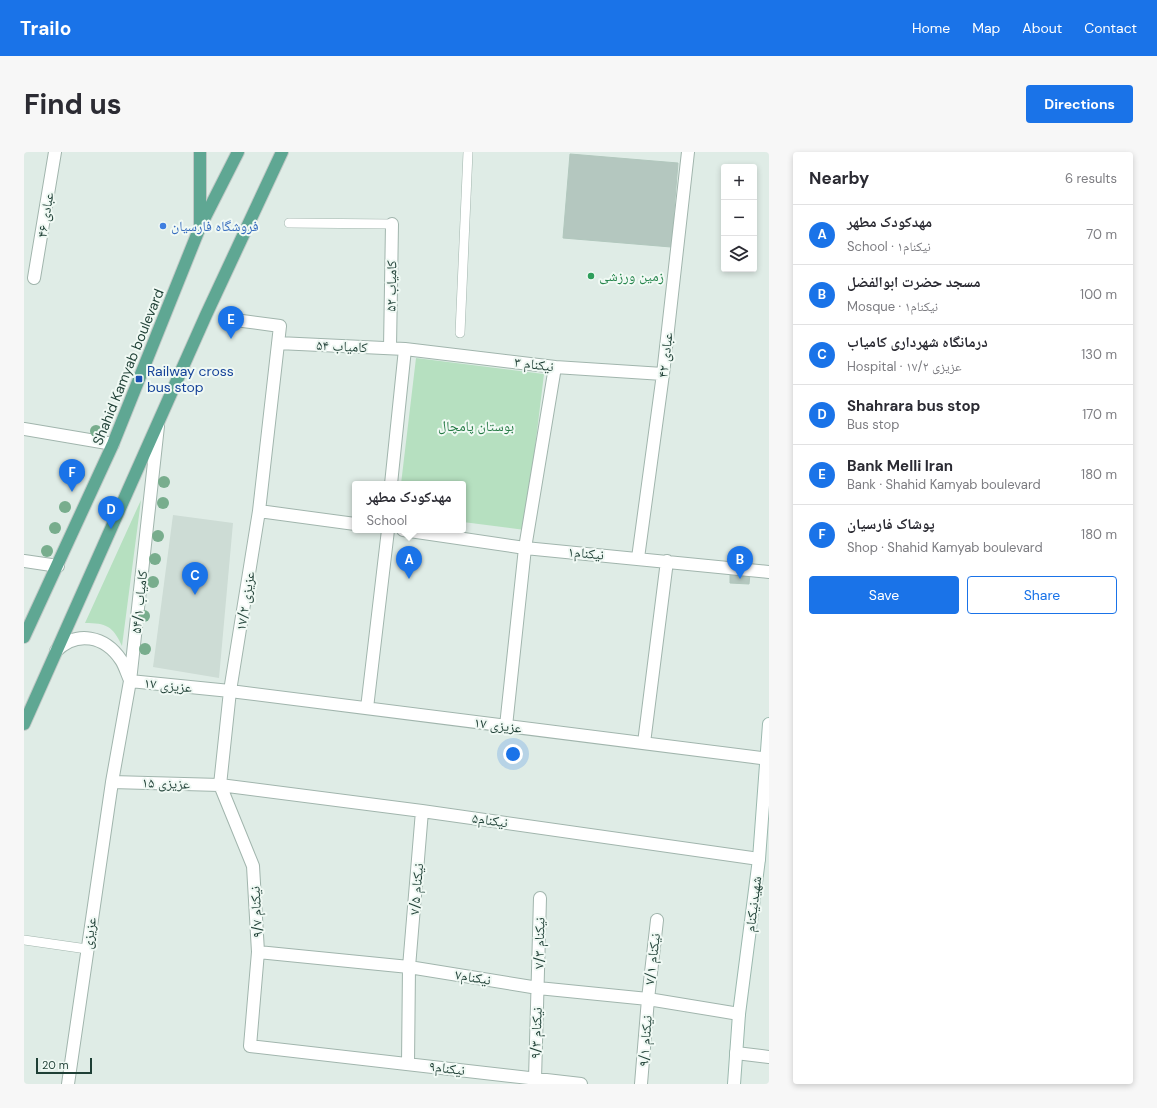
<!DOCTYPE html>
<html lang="en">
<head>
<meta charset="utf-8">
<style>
	:root { --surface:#fff; --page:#f7f7f7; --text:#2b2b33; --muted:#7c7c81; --line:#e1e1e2; --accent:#1a73e8 }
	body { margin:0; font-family:"DM Sans","Noto Naskh Arabic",sans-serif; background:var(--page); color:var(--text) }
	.controls { position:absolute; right:12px; top:12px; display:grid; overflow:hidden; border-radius:4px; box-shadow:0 2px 6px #0003 }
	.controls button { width:36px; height:36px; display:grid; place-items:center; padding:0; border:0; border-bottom:1px solid var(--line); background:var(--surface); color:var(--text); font:20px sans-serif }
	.scale { position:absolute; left:12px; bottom:10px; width:56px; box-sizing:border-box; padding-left:4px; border:2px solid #1e3f35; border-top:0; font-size:11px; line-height:14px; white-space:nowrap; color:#1e3f35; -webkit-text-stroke:3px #f0f9f4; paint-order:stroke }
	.you { position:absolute; left:489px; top:602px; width:14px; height:14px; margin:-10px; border:3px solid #fff; border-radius:50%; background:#1a73e8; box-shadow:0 0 0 6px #1a73e833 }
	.badge { display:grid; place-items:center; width:26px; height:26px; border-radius:50%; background:var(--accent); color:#fff; font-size:13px; font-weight:700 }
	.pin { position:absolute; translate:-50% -33px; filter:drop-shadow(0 1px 2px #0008) }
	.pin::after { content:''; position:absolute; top:21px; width:14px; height:12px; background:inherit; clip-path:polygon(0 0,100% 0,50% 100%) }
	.popup { position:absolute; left:328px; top:329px; width:114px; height:52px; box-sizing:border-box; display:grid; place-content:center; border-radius:4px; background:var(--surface); filter:drop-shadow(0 1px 3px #0005); font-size:13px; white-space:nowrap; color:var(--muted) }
	.popup b { font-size:15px; color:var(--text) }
	.popup::after { content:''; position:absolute; left:50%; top:100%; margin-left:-8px; border:8px solid transparent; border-top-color:var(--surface) }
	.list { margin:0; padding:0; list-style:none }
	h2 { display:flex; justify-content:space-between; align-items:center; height:52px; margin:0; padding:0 16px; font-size:17px }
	h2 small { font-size:13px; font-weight:400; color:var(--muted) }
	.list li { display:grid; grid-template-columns:26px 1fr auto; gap:12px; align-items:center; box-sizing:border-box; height:60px; padding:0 16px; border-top:1px solid var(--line) }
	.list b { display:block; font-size:15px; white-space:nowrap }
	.list p { margin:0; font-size:13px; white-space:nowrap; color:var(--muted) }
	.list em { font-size:13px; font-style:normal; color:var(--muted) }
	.actions { display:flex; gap:8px; padding:12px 16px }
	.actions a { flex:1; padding:9px 0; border:1px solid var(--accent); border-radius:4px; text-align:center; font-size:14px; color:var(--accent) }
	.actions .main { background:var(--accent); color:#fff }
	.icon { flex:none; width:22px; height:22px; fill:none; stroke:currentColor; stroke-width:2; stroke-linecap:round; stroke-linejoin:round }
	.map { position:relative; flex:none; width:745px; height:932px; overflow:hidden; border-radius:4px }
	header { display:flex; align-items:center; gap:24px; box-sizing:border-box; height:56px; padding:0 20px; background:var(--accent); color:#fff }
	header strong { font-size:19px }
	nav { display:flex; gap:22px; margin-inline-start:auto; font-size:14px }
	.intro { display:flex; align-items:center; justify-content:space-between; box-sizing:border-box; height:96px; padding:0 24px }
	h1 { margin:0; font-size:28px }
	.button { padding:10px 18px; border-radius:4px; background:var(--accent); color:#fff; font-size:14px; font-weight:700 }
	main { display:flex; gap:24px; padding:0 24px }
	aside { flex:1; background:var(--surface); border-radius:4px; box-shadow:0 2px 6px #0003 }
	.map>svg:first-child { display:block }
	.built { fill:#cddcd5 }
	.green { fill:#b6e0c0 }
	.building { fill:#b4c7bf; stroke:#b1c7bd }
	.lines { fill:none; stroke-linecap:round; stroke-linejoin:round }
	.lane-casing { stroke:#a1b5ad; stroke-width:10 }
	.street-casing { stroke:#a1b5ad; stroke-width:14 }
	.secondary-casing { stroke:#9cb9af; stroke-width:14 }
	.primary-casing { stroke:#c0c9c6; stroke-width:14 }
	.lane { stroke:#fff; stroke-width:9 }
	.street { stroke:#fff; stroke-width:12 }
	.secondary { stroke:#fff; stroke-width:12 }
	.primary { stroke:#5fa793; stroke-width:12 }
	.tree { fill:#78ad8d }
	.shop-dot { fill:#3f7fe0; stroke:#f0f9f4; stroke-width:1.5 }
	.leisure-dot { fill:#2e9e5b; stroke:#f0f9f4; stroke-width:1.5 }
	.transit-dot { fill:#1a4fb4; stroke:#f0f9f4; stroke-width:1.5 }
	.labels { text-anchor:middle; stroke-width:4; stroke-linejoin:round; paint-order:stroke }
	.street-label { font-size:14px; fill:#1e3f35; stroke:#f0f9f4 }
	.shop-label { font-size:14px; fill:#366cbe; stroke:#f0f9f4; text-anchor:start }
	.leisure-label { font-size:14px; fill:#27864d; stroke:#f0f9f4; text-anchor:start }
	.transit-label { font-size:14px; fill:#164399; stroke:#f0f9f4; text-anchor:start }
	.park-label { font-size:14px; fill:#247a44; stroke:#f0f9f4 }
</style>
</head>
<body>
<header>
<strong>Trailo</strong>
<nav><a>Home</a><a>Map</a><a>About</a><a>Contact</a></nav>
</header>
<div class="intro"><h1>Find us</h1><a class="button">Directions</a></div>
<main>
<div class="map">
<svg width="745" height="932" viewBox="0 0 745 932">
	<rect width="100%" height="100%" fill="#dfece6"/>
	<path class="built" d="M149,363L209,371L195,526L129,515Z"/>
	<path class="green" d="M392,206L520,222L501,378L439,370V332H377Z
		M117,348L98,494C89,474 82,471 61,471Z"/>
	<path class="building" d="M546,2L654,11L647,95L539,86Z
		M706,422H726L725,432L706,431Z"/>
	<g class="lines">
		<defs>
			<path id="lane" d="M265,71L368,72
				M436,181L444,0
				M0,788L63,797"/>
			<path id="street" d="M10,126L31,0
				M211,168L256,174L235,359L206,539L196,633L229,714L234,800L226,894L557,932
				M254,191L381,197L531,215L639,222
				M366,196L368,72
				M0,277L89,292
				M367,332L381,197
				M235,359L331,372
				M379,378L501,396L745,420
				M614,406L639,222L664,0
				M0,409L34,414
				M32,499C53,478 81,484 97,508C101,514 103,522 106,528
				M106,529L206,539L745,607
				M343,556L364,378
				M482,574L501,396L531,215
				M620,591L643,409
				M88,630L196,633L398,659L735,707
				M234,800L385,815L514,836L624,847L715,862
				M712,901L745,905
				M384,912L385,815L398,659
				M511,927L516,746
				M44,932L88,630L106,529L134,274
				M617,932L624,847L633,768"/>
			<path id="secondary" d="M710,932L715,862L735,707L745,572"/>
			<path id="primary" d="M176,0V73
				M0,485L89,292L176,75L214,0
				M0,572L182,163L258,0"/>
		</defs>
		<use href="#lane" class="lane-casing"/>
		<use href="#street" class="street-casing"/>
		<use href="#secondary" class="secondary-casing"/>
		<use href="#primary" class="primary-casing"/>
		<use href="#lane" class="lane"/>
		<use href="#street" class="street"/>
		<use href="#secondary" class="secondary"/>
		<use href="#primary" class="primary"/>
	</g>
	<g class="tree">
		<circle cx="72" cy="279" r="6"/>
		<circle cx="55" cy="322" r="6"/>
		<circle cx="140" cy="330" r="6"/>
		<circle cx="139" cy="351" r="6"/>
		<circle cx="41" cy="355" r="6"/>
		<circle cx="31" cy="376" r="6"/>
		<circle cx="134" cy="384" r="6"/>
		<circle cx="23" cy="399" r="6"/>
		<circle cx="131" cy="407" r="6"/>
		<circle cx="129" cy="430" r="6"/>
		<circle cx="120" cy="464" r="6"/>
		<circle cx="121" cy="497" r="6"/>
	</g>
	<circle class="shop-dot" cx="139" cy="74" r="4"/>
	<circle class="leisure-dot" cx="567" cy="124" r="4"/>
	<rect class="transit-dot" x="111" y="223" width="8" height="8" rx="2"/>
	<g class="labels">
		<g class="street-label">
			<text transform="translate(21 63) rotate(-81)" y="5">عبادی ۴۶</text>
			<text transform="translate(367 134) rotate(-89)" y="5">کامیاب ۵۲</text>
			<text transform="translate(318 194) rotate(3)" y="5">کامیاب ۵۴</text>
			<text transform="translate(641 203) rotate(-83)" y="5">عبادی ۴۲</text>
			<text transform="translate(510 212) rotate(7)" y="5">نیکنام ۳</text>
			<text transform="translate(104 215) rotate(-68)" y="5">Shahid Kamyab boulevard</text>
			<text transform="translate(562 401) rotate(5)" y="5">نیکنام۱</text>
			<text transform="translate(221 449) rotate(-81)" y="5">عزیزی ۱۷/۲</text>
			<text transform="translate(115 450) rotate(-84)" y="5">کامیاب ۵۴/۱</text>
			<text transform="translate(144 533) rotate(6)" y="5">عزیزی ۱۷</text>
			<text transform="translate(474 573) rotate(7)" y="5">عزیزی ۱۷</text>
			<text transform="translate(142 631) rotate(2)" y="5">عزیزی ۱۵</text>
			<text transform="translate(466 668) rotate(8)" y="5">نیکنام۵</text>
			<text transform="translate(392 737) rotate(-85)" y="5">نیکنام ۷/۵</text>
			<text transform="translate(729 752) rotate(-83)" y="5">شهیدنیکنام</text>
			<text transform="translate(232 760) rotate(-93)" y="5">نیکنام ۹/۷</text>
			<text transform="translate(65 781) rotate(-82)" y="5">عزیزی</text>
			<text transform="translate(515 791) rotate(-89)" y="5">نیکنام ۷/۳</text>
			<text transform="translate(628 807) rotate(-83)" y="5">نیکنام ۷/۱</text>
			<text transform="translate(449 825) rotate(9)" y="5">نیکنام۷</text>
			<text transform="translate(512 881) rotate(-88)" y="5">نیکنام ۹/۳</text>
			<text transform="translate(621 889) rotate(-86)" y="5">نیکنام ۹/۱</text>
			<text transform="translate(423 916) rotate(7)" y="5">نیکنام۹</text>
		</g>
		<g class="shop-label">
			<text x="147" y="79">فروشگاه فارسیان</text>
		</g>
		<g class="leisure-label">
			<text x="575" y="129">زمین ورزشی</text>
		</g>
		<g class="transit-label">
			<text x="123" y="224">Railway cross<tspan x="123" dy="16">bus stop</tspan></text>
		</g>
		<g class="park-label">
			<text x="452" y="279">بوستان پامچال</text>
		</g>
	</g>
</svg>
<div class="controls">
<button>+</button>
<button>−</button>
<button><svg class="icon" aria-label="layers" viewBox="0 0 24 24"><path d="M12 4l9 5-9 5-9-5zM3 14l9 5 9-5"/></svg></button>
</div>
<div class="scale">20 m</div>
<div class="you"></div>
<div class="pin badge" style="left:385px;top:427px">A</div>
<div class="popup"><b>مهدکودک مطهر</b>School</div>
<div class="pin badge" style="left:716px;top:427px">B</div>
<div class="pin badge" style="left:171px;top:443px">C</div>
<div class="pin badge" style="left:87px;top:377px">D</div>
<div class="pin badge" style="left:207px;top:187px">E</div>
<div class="pin badge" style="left:48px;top:340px">F</div>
</div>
<aside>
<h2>Nearby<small>6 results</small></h2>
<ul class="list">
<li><span class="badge">A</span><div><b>مهدکودک مطهر</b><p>School · نیکنام۱</p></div><em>70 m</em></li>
<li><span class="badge">B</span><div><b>مسجد حضرت ابوالفضل</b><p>Mosque · نیکنام۱</p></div><em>100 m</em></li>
<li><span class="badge">C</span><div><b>درمانگاه شهرداری کامیاب</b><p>Hospital · عزیزی ۱۷/۲</p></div><em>130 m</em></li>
<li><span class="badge">D</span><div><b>Shahrara bus stop</b><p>Bus stop</p></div><em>170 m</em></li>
<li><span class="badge">E</span><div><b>Bank Melli Iran</b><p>Bank · Shahid Kamyab boulevard</p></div><em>180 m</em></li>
<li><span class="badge">F</span><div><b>پوشاک فارسیان</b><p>Shop · Shahid Kamyab boulevard</p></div><em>180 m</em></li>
</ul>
<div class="actions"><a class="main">Save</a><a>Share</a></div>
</aside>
</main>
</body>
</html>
